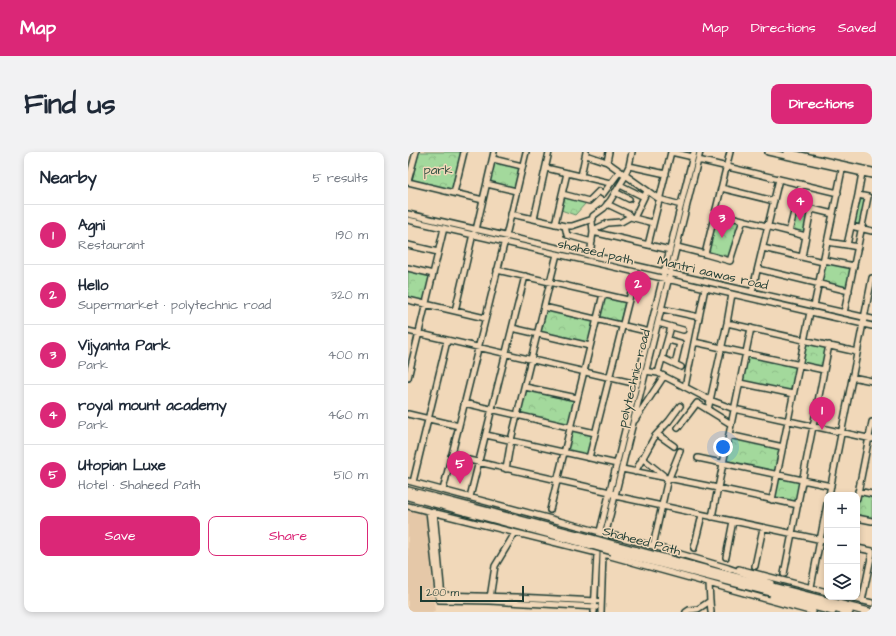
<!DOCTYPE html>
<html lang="en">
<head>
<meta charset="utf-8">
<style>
	:root { --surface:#fff; --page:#f2f2f3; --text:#1f2937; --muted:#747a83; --line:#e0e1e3; --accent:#db2777 }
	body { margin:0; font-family:"Architects Daughter",sans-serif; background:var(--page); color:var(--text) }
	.controls { position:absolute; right:12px; bottom:12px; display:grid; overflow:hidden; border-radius:8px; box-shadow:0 2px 6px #0003 }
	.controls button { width:36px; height:36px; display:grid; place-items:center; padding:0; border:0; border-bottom:1px solid var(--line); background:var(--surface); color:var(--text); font:20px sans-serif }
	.scale { position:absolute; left:12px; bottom:10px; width:104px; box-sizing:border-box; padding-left:4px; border:2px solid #1f3d34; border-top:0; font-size:11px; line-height:14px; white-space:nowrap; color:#1f3d34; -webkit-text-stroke:3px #f1d8b9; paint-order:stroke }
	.you { position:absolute; left:315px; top:295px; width:14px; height:14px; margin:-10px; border:3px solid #fff; border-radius:50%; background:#1a73e8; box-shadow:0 0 0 6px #1a73e833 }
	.badge { display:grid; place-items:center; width:26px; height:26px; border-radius:50%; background:var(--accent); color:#fff; font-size:13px; font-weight:700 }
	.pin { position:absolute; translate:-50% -33px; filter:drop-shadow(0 1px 2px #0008) }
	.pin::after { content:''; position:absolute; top:21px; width:14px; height:12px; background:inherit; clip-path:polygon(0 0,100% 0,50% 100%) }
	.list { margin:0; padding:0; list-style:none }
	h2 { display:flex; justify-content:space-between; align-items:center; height:52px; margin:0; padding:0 16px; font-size:17px }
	h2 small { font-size:13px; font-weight:400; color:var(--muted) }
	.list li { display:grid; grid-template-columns:26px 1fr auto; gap:12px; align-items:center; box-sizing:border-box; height:60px; padding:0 16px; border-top:1px solid var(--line) }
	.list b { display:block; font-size:15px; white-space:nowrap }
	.list p { margin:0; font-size:13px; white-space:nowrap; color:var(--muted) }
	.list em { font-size:13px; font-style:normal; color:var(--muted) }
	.actions { display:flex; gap:8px; padding:12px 16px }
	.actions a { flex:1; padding:9px 0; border:1px solid var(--accent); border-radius:8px; text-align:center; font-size:14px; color:var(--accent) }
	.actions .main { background:var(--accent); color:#fff }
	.icon { flex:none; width:22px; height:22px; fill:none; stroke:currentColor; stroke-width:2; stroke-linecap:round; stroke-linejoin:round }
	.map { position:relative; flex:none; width:464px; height:460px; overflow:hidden; border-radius:8px }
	header { display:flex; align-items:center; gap:24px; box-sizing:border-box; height:56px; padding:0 20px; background:var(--accent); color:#fff }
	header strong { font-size:19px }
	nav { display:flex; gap:22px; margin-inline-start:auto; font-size:14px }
	.intro { display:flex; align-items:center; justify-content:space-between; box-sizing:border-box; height:96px; padding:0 24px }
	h1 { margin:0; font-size:28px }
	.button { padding:10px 18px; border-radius:8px; background:var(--accent); color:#fff; font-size:14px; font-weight:700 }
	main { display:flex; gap:24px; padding:0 24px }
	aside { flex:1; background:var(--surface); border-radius:8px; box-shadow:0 2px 6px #0003 }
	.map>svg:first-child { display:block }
	.built { fill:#e5c8a8 }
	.forest { fill:url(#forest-crowns); stroke:#618b68 }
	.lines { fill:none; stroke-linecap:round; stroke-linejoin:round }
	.minor-casing { stroke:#1f3d34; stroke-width:8 }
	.highway-casing { stroke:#1f3d34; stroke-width:10 }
	.minor { stroke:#f1d8b9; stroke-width:5 }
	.highway { stroke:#f1d8b9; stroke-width:7 }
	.highway-bridge-casing { stroke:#1f3d34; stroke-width:10; stroke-linecap:butt }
	.highway-bridge { stroke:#f1d8b9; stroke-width:7 }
	.labels { text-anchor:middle; stroke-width:3; stroke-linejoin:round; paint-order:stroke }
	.park-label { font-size:13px; fill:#2c4d3e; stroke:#f1d8b9 }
	.street-label { font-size:13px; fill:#1f3d34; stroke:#f1d8b9 }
</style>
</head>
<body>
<header>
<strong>Map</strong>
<nav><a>Map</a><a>Directions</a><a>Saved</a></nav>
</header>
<div class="intro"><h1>Find us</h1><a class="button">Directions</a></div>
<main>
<aside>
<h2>Nearby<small>5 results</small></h2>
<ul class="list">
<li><span class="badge">1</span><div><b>Agni</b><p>Restaurant</p></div><em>190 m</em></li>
<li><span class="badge">2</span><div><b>Hello</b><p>Supermarket · polytechnic road</p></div><em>320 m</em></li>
<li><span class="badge">3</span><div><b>Vijyanta Park</b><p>Park</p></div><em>400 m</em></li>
<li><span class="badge">4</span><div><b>royal mount academy</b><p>Park</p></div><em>460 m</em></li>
<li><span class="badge">5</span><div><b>Utopian Luxe</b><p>Hotel · Shaheed Path</p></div><em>510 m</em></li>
</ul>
<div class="actions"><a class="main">Save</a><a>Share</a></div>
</aside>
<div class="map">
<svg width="464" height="460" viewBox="0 0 464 460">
	<defs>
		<pattern id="forest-crowns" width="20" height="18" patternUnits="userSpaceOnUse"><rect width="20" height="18" fill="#a3d99c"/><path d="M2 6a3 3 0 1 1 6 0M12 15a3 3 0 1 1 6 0" fill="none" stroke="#8cbb87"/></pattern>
	</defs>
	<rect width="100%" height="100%" fill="#f1d8b9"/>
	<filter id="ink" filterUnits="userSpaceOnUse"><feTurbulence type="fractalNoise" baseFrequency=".025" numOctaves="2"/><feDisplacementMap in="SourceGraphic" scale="8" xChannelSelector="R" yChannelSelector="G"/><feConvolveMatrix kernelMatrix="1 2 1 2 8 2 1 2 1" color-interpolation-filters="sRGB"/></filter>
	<g filter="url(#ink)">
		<path class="built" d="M0,357L18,361L27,460H0Z"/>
		<path class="forest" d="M11,0H53L43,39L4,29Z
			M86,10L111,16L107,36L81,30Z
			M451,45L458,47L452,73L445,72Z
			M156,46L178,51L167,63L153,58Z
			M389,56L401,58L396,82L384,79Z
			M308,64L332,69L321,106L300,101Z
			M418,110L444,116L439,137L413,131Z
			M0,118L22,123L16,149L0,145Z
			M196,145L217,149L212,170L192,165Z
			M138,158L186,169L180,192L133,180Z
			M397,191L419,196L414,216L393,211Z
			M340,205L388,215L383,239L335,229Z
			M118,238L166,249L161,273L112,262Z
			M164,278L184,283L180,304L159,299Z
			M323,286L372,296L367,319L318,309Z
			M370,326L392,330L387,350L366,346Z
			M452,342L464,345V366L449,363V357Z"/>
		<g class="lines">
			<defs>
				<path id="minor" d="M360,0L464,23
					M379,0L464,19
					M178,3L199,10L251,47L273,53
					M85,7L114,14
					M290,8L430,41
					M199,10L201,0
					M221,14L258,22
					M138,16L202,31
					M217,22L221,14L224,0
					M173,24L178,0
					M0,29L8,0
					M0,30L75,48
					M79,32L108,39
					M212,33L236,45
					M313,36L366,49
					M207,40L221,47
					M46,41L56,0
					M154,42L181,49L191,39L195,42L212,19
					M450,43L454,21
					M199,52L220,62L222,65L245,71
					M388,53L425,62
					M307,61L398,84
					M0,62L464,167
					M103,62L157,74L159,83L184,90
					M226,66L239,39
					M126,67L141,0
					M0,68L464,174
					M147,72L159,21
					M157,74H164L185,67
					M443,74L464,79
					M68,78L86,0
					M185,78L200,71L213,70L222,65
					M185,80L262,98
					M381,80L393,32
					M419,90L439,93
					M0,93L30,100
					M240,93L263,0L285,5
					M269,95L297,102L322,0
					M355,96L415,110
					M297,102L322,109L335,68
					M182,104L185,80L184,69L185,64L196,56L202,49L218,23
					M394,105L403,57
					M416,108L446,114
					M0,116L25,122
					M350,117L441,139
					M89,118L220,148
					M344,140L371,27
					M0,148L77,166
					M406,154L435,13
					M136,155L242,180
					M254,157L291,165
					M47,159L65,82
					M436,161L460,45L450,43L439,93L450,95
					M250,171L275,178
					M319,171L449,200
					M104,176L182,194
					M0,179L229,232
					M260,188L272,191L267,212
					M286,190L416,218
					M254,206L273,215
					M237,219L250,221L302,248L326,257L464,287
					M250,221L263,175
					M444,225L464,229
					M0,226L36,76
					M332,231L385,242
					M117,235L169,246
					M277,235L297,136
					M56,251L187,281
					M300,258L319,171L324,142
					M0,262L51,274
					M227,268L256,224
					M270,276L289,251L323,272
					M249,282L266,294
					M78,283L209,312
					M321,283L375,295
					M43,304L202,340L207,344L419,389
					M181,306L228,120
					M234,306L255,323L254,325
					M290,306L423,334
					M98,317L103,288L149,102
					M214,317L310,336L390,353
					M227,320L247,284L261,269L272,254
					M261,326L272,299
					M0,329L245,394L320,416L363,431
					M5,330L39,189
					M35,338L98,84L118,0
					M450,339L464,342
					M421,343L464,126
					M62,345L117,124
					M449,346L464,270
					M364,348L402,160
					M0,354L189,401
					M142,358L195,142
					M21,359L31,448L82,449L188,455
					M26,360L34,445
					M304,365L343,176
					M449,366L464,369
					M245,394L260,326
					M286,396L294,363
					M449,396L464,399
					M195,402L405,460
					M318,405L325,369
					M347,414L355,376
					M331,417L419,440
					M376,422L421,193
					M301,432L302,449L303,460
					M403,435L419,352
					M30,443L109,445L189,449
					M364,445L425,460
					M439,445L464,451
					M82,446L87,414L107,381
					M454,449L464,401
					M186,460L189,401L192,379L286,0
					M193,460L195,402L199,376L292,0
					M278,460L281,458L290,457L302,449"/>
				<path id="highway" d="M0,339L181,386
					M0,344L180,392
					M206,393L345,430L461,460
					M204,399L441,460"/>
			</defs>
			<use href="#minor" class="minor-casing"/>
			<use href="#highway" class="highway-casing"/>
			<use href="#minor" class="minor"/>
			<use href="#highway" class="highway"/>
			<defs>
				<path id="highway-bridge" d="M181,386L206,393
					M180,392L204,399"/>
			</defs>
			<use href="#highway-bridge" class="highway-bridge-casing"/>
			<use href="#highway-bridge" class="highway-bridge"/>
		</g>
	</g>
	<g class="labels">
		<g class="park-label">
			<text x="30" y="22">park</text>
		</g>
		<g class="street-label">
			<text transform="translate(188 99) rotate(13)" y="5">shaheed path</text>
			<text transform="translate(305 120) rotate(13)" y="5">Mantri aawas road</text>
			<text transform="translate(225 226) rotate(-76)" y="5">polytechnic road</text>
			<text transform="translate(234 388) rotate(15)" y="5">Shaheed Path</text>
		</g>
	</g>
</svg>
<div class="controls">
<button>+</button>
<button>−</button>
<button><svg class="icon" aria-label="layers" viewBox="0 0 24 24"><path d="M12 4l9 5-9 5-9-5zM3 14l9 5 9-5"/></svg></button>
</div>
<div class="scale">200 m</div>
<div class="you"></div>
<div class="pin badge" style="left:414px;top:278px">1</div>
<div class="pin badge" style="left:230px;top:152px">2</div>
<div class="pin badge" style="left:314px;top:86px">3</div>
<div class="pin badge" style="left:392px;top:69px">4</div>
<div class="pin badge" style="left:52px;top:332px">5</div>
</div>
</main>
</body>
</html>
